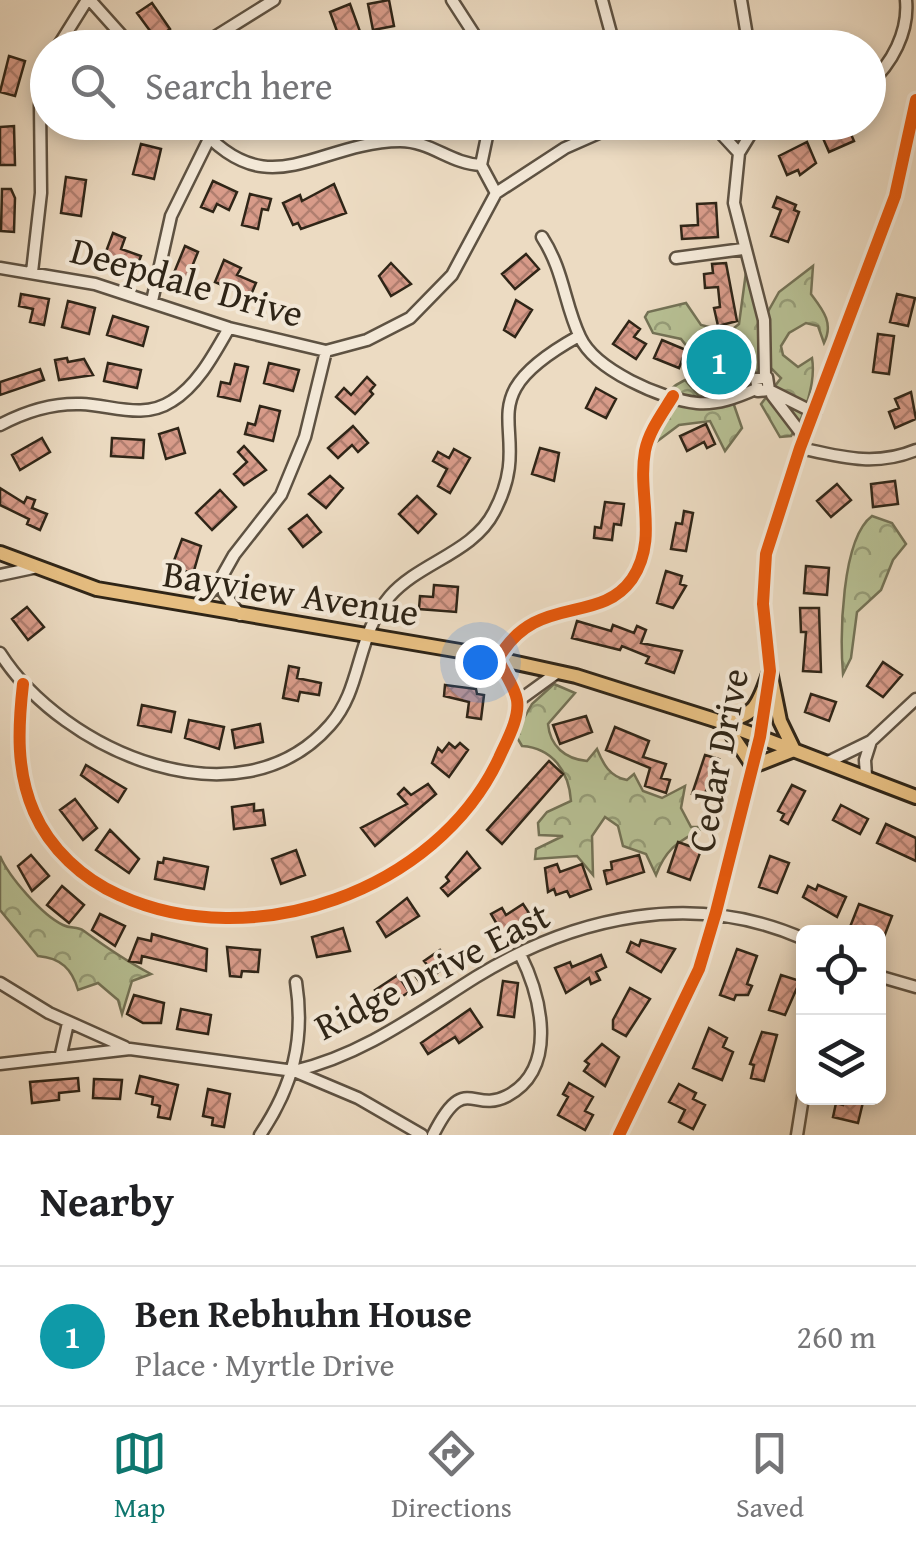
<!DOCTYPE html>
<html lang="en">
<head>
<meta charset="utf-8">
<style>
	:root { --surface:#fff; --page:#f6f6f6; --text:#202124; --muted:#757577; --line:#e0e0e0; --accent:#0f766e }
	body { margin:0; font-family:"Gentium Book Plus",serif; background:var(--page); color:var(--text) }
	.controls { position:absolute; right:30px; bottom:30px; display:grid; overflow:hidden; border-radius:15px; box-shadow:0 5px 15px #0003 }
	.controls button { width:90px; height:90px; display:grid; place-items:center; padding:0; border:0; border-bottom:2px solid var(--line); background:var(--surface); color:var(--text); font:50px sans-serif }
	.you { position:absolute; left:480px; top:662px; width:35px; height:35px; margin:-25px; border:8px solid #fff; border-radius:50%; background:#1a73e8; box-shadow:0 0 0 15px #1a73e833 }
	.badge { display:grid; place-items:center; width:65px; height:65px; border-radius:50%; background:var(--accent); color:#fff; font-size:32px; font-weight:700 }
	.pin { position:absolute; translate:-50% -50%; border:5px solid #fff; box-shadow:0 2px 10px #0006 }
	.list { margin:0; padding:0; list-style:none }
	h2 { display:flex; justify-content:space-between; align-items:center; height:130px; margin:0; padding:0 40px; font-size:42px }
	h2 small { font-size:32px; font-weight:400; color:var(--muted) }
	.list li { display:grid; grid-template-columns:65px 1fr auto; gap:30px; align-items:center; box-sizing:border-box; height:140px; padding:0 40px; border-top:2px solid var(--line) }
	.list b { display:block; font-size:38px; white-space:nowrap }
	.list p { margin:0; font-size:32px; white-space:nowrap; color:var(--muted) }
	.list em { font-size:32px; font-style:normal; color:var(--muted) }
	.icon { flex:none; width:55px; height:55px; fill:none; stroke:currentColor; stroke-width:2; stroke-linecap:round; stroke-linejoin:round }
	.map { position:relative; flex:none; width:916px; height:1135px; overflow:hidden }
	.search { position:absolute; background:var(--surface); box-shadow:0 5px 15px #0003; left:30px; right:30px; top:30px; height:110px; display:flex; align-items:center; gap:25px; box-sizing:border-box; padding:0 35px; border-radius:55px; color:var(--muted); font-size:38px }
	.sheet { height:270px; background:var(--surface) }
	nav { display:flex; justify-content:space-around; align-items:center; box-sizing:border-box; height:140px; border-top:2px solid var(--line); background:var(--surface); font-size:28px; color:var(--muted) }
	nav a { display:grid; justify-items:center; gap:5px }
	nav .on { color:var(--accent) }
	.map>svg:first-child { display:block }
	.forest { fill:url(#forest-crowns); stroke:#737256; stroke-width:2.5 }
	.building { fill:url(#building-cross-hatch); stroke:#2f2517; stroke-width:2.5 }
	.lines { fill:none; stroke-linecap:round; stroke-linejoin:round }
	.minor-casing { stroke:#5e5242; stroke-width:15 }
	.major-casing { stroke:#2f2517; stroke-width:18 }
	.minor { stroke:#f3e8d7; stroke-width:10 }
	.major { stroke:#e6be81; stroke-width:12 }
	.cycleway-casing { stroke:#f3e8d7; stroke-width:19 }
	.cycleway { stroke:#e8590c; stroke-width:12 }
	.labels { text-anchor:middle; stroke-width:8; stroke-linejoin:round; paint-order:stroke }
	.street-label { font-size:38px; fill:#2f2517; stroke:#f3e8d7 }
</style>
</head>
<body>
<div class="map">
<svg width="916" height="1135" viewBox="0 0 916 1135">
	<defs>
		<pattern id="forest-crowns" width="20" height="18" patternUnits="userSpaceOnUse" patternTransform="scale(2.5)"><rect width="20" height="18" fill="#b7c094"/><path d="M2 6a3 3 0 1 1 6 0M12 15a3 3 0 1 1 6 0" fill="none" stroke="#959c78"/></pattern>
		<pattern id="building-cross-hatch" width="8" height="8" patternUnits="userSpaceOnUse" patternTransform="scale(2.5)"><rect width="8" height="8" fill="#d89b89"/><path d="M0 0l8 8M0 8l8-8" fill="none" stroke="#b07e6f"/></pattern>
	</defs>
	<rect width="100%" height="100%" fill="#ecdbc2"/>
	<filter id="stains"><feTurbulence type="fractalNoise" baseFrequency=".002" numOctaves="4"/><feColorMatrix values="0 0 0 0 .2 0 0 0 0 .09 0 0 0 0 .02 0 0 0 .5 -.17"/></filter>
	<radialGradient id="worn" r=".72"><stop offset=".6" stop-color="#630" stop-opacity="0"/><stop offset="1" stop-color="#630" stop-opacity=".3"/></radialGradient>
	<path class="forest" d="M813,266L811,294C823,310 834,323 824,343L818,326L806,323L789,333L781,346L783,355L798,367L812,358C816,382 805,416 791,436L780,437L761,404L781,378L772,369C751,369 743,388 734,405L742,428L725,451L710,421L679,425L655,443C647,419 661,391 685,380L699,396L721,393L740,377L741,358L735,351C717,345 710,346 696,358L681,339L653,333L645,317L648,312L686,303L701,325L729,332L739,324L746,272L761,324L779,292Z
		M872,516L892,523L906,544L893,560L881,590L857,612L851,658L843,674C840,637 841,539 872,516Z
		M554,684L575,693L548,724C550,746 565,759 587,761L597,749C603,764 610,777 627,780L634,774L643,791L662,798L685,786L681,808L691,827H699L724,803C704,843 674,827 656,875L646,854L623,846L618,826L605,817L592,836L593,875L577,856L535,859L536,849L563,836L539,835L538,823L547,812L571,801C569,772 553,748 522,746L515,734L532,704Z
		M0,856C9,877 42,915 63,925C71,929 77,926 84,931C107,948 126,961 151,974L132,981L122,1014L118,1000L98,983L78,990C72,969 61,958 38,956L0,910Z"/>
	<path class="building" d="M389,0L394,26L373,30L368,4Z
		M152,3L170,29L156,39L137,13Z
		M350,4L362,37L342,45L330,12Z
		M9,56L25,61L15,96L0,92Z
		M847,125L854,141L829,152L822,136Z
		M14,126L15,165H0V127Z
		M807,142L816,163L800,175L798,170L787,175L779,156Z
		M141,144L161,149L154,179L133,174Z
		M66,177L86,180L81,216L61,213Z
		M213,181L237,192L229,210L217,204L213,212L201,207Z
		M334,184L346,213L301,229L298,223L293,225L283,203L300,195L302,201Z
		M2,189H11L15,198L14,232L1,231Z
		M250,194L271,199L268,210L262,209L258,229L242,225Z
		M777,197L796,205L794,210L799,212L788,242L771,236L781,210L773,207Z
		M716,203L718,237L682,239L681,226L698,225L697,204Z
		M113,233L125,238L121,249L141,256L136,269L104,257Z
		M185,246L198,252L184,286L171,280Z
		M526,254L539,269L515,289L502,274Z
		M224,260L241,268L237,275L256,283L250,297L215,282Z
		M391,263L411,284L391,296L379,276Z
		M726,263L737,321L718,326L714,308L720,307L718,287L705,288L704,274L713,273L712,264Z
		M21,294L49,299L44,325L30,322L33,309L19,306Z
		M897,294L915,298L908,326L890,322Z
		M516,300L532,310L515,337L504,330Z
		M68,301L95,308L89,334L62,327Z
		M113,316L148,327L143,346L107,335Z
		M629,321L640,329L634,337L646,344L636,359L613,344Z
		M878,334L894,336L889,374L873,372Z
		M662,340L686,350L679,368L654,358Z
		M67,358L68,362L84,359L93,375L59,380L55,360Z
		M108,363L141,370L137,388L104,381Z
		M269,363L299,370L293,391L264,383Z
		M235,364L248,367L240,401L218,396L221,382L230,384Z
		M40,369L44,380L0,395V382Z
		M367,377L375,385L370,391L373,394L355,414L336,397L344,388L351,395Z
		M596,388L616,399L606,418L586,408Z
		M911,392L916,419L895,428L889,412L899,408L895,399Z
		M260,406L280,411L273,441L245,434L248,423L255,425Z
		M706,424L715,444L707,448L704,442L687,451L680,436Z
		M353,426L368,443L358,452L352,445L338,458L328,448Z
		M178,428L185,453L166,459L159,434Z
		M42,438L50,452L20,470L12,455Z
		M112,438L144,440L143,458L111,456Z
		M244,446L266,470L244,485L234,474L247,462L238,452Z
		M540,448L559,453L554,481L532,474Z
		M454,449L470,458L450,493L438,486L447,469L433,461L438,452L449,458Z
		M330,476L343,488L326,508L309,494Z
		M895,481L898,504L873,507L871,484Z
		M837,484L851,500L831,517L817,501Z
		M0,488L24,503L27,497L35,500L32,508L47,514L40,530L27,524L29,519L0,505Z
		M220,490L236,507L212,530L196,513Z
		M417,496L436,514L418,533L399,514Z
		M605,502L624,504L621,525L614,524L612,540L594,538L595,527L601,528Z
		M684,511L693,513L686,551L671,549L676,523L682,524Z
		M307,515L321,532L303,547L289,529Z
		M182,539L201,546L193,574L172,566Z
		M806,566L829,568L827,595L804,593Z
		M666,571L682,576L680,584L686,586L673,608L657,603Z
		M434,585L458,587L456,612L419,609L420,596L433,597Z
		M27,607L44,627L28,640L12,619Z
		M800,608H819L821,672L803,671L806,632H801Z
		M577,621L611,631L613,625L634,633L637,626L646,630L641,643L682,651L674,673L646,663L649,657L622,646L620,650L572,638Z
		M883,662L902,675L883,697L867,686Z
		M289,666L299,668L297,678L321,683L319,695L300,692L298,701L283,698Z
		M445,685L476,689L477,694L484,695L481,719L467,717L469,702L444,696Z
		M811,694L836,702L829,721L805,712Z
		M142,705L175,712L171,732L138,725Z
		M586,716L592,732L560,744L553,725Z
		M189,720L224,727L219,749L185,738Z
		M260,724L263,742L235,748L232,730Z
		M615,727L649,741L643,757L666,764L661,778L670,780L666,793L645,786L650,768L606,750Z
		M449,743L455,748L460,743L468,750L449,777L432,763L438,748L442,752Z
		M705,755L719,759L703,798L692,794Z
		M549,761L563,774L502,844L487,830Z
		M86,765L126,789L118,802L81,775Z
		M428,784L436,794L375,846L361,828L407,804L398,794L404,788L411,795Z
		M792,785L805,791L788,824L781,820L784,814L778,811Z
		M75,799L97,828L83,840L60,810Z
		M254,804V811L263,810L265,825L234,829L232,807Z
		M841,805L868,819L860,834L833,820Z
		M886,824L916,838V861L877,843Z
		M110,830L139,859L129,873L96,850Z
		M678,842L701,850L690,880L668,872Z
		M296,850L305,875L281,884L272,859Z
		M467,852L480,868L448,896L441,888L449,881L446,877Z
		M31,855L49,876L32,891L18,866Z
		M639,855L644,872L607,884L604,871L612,869L611,862Z
		M770,856L789,863L777,893L759,887Z
		M164,858L208,867L204,889L155,879L158,862L163,863Z
		M557,864L560,872L582,864L591,889L570,897L567,891L556,895L554,889L548,892L545,868Z
		M818,885L846,897L837,917L803,897L808,886L816,890Z
		M62,886L84,905L69,923L47,905Z
		M407,898L419,916L386,937L377,922Z
		M523,904L531,916L502,933L491,914L502,908L506,915Z
		M859,904L892,916L879,950L878,932H858L850,927Z
		M100,914L125,926L115,946L92,930Z
		M343,928L350,951L317,957L312,937Z
		M152,934L207,949L206,971L142,956L141,963L129,961L138,938L151,941Z
		M641,940L675,949L661,972L627,952L631,942L639,946Z
		M227,947L260,950L258,972L242,971L241,977L230,976Z
		M737,949L757,956L747,984L752,986L748,995H736L734,1000L720,995Z
		M440,950L450,963L422,985L416,977L429,967L424,961Z
		M601,955L606,967L596,972L600,980L591,984L589,978L566,993L555,968L570,962L572,967Z
		M398,975L409,992L386,1007L375,990Z
		M781,975L800,981L785,1015L769,1010Z
		M503,981L518,983L514,1017L498,1015Z
		M630,988L650,999L626,1036L613,1029V1020Z
		M134,995L164,1003L161,1023H143L127,1014Z
		M181,1009L211,1015L208,1034L177,1029Z
		M470,1009L482,1027L459,1043L455,1037L428,1054L421,1043Z
		M709,1028L727,1038L723,1047L733,1052L722,1080L693,1068Z
		M762,1032L777,1035L764,1081L751,1078L754,1065L750,1064Z
		M602,1044L619,1057L605,1086L584,1071L589,1064L585,1061Z
		M140,1076L178,1085L170,1119L158,1117L160,1106L152,1104L153,1097L136,1093Z
		M78,1078L79,1091L59,1093V1100L32,1103L30,1082Z
		M94,1079L122,1080L120,1099L93,1098Z
		M569,1083L593,1097L585,1111L593,1115L585,1130L558,1115L568,1097L563,1094Z
		M679,1084L696,1093L693,1099L705,1105L693,1129L679,1122L685,1110L669,1102Z
		M208,1089L230,1094L224,1127L212,1125L213,1118L203,1116Z
		M845,1098H864L858,1123L833,1117L836,1103L843,1105Z"/>
	<g class="lines">
		<defs>
			<path id="minor" d="M90,0L133,48
				M452,0L483,48
				M602,0L615,48
				M741,0L749,48
				M57,48L87,0
				M197,48L274,0
				M868,85C892,64 909,32 906,0
				M195,122C268,210 315,142 400,141C431,141 451,164 481,165
				M662,122L758,127L790,122
				M758,122L739,153L734,203L764,320L765,376
				M714,126L739,153
				M481,165L490,122
				M481,165L496,193
				M542,237C564,271 564,303 580,337C595,370 661,399 697,403C717,405 738,397 756,389
				M676,258L743,249
				M0,268L95,284L229,328L326,351L367,340L410,318L452,275L496,193L565,148L624,122
				M32,272L41,193L40,105L48,70
				M152,301L171,216L209,139
				M769,390L767,377L756,379L758,391L769,390L815,413
				M772,395L804,437
				M0,425C26,411 52,403 81,404C112,405 143,420 172,401C198,385 214,354 229,328
				M800,448C841,457 875,467 916,450
				M0,575L33,568
				M222,578L224,593L240,615
				M195,606L216,587L234,555L281,495L305,437L326,351
				M0,653C63,752 240,828 330,725C363,688 355,637 390,596C420,562 473,553 494,512C540,426 458,403 579,336
				M23,684C18,728 16,771 34,812C50,849 83,879 119,895C252,956 437,891 499,758C506,742 520,718 517,700C515,687 503,671 498,659C536,592 599,626 632,579C659,539 637,495 645,451C649,431 662,414 673,396
				M518,701L558,672
				M828,762L871,741L916,699
				M866,776L865,760L871,741
				M878,976L916,987
				M0,983L49,1013L125,1047
				M61,1054L68,1023
				M0,1064L130,1049L294,1071L358,1098L422,1135
				M294,1071C363,1055 417,1014 476,977C575,916 694,890 804,939
				M260,1135C293,1086 305,1040 296,982
				M433,1135C465,1071 472,1114 507,1096C560,1068 540,994 520,954
				M619,1135L699,969L716,912L760,737L770,671L763,604L766,554L800,448L895,196L916,100
				M797,1135L804,1091"/>
			<path id="major" d="M0,553L97,589L466,652L576,676L715,720L916,797
				M722,720C755,719 759,702 769,674
				M728,729L753,766L794,750L780,721L770,671"/>
		</defs>
		<use href="#minor" class="minor-casing"/>
		<use href="#major" class="major-casing"/>
		<use href="#minor" class="minor"/>
		<use href="#major" class="major"/>
		<defs>
			<path id="cycleway" d="M23,684C18,728 16,771 34,812C50,849 83,879 119,895C252,956 437,891 499,758C506,742 520,718 517,700C515,687 503,671 498,659C536,592 599,626 632,579C659,539 637,495 645,451C649,431 662,414 673,396
				M619,1135L699,969L716,912L760,737L770,671L763,604L766,554L800,448L895,196L916,100"/>
		</defs>
		<use href="#cycleway" class="cycleway-casing"/>
		<use href="#cycleway" class="cycleway"/>
	</g>
	<g class="labels">
		<g class="street-label">
			<text transform="translate(187 282) rotate(16)" y="13">Deepdale Drive</text>
			<text transform="translate(291 593) rotate(9)" y="13">Bayview Avenue</text>
			<text transform="translate(718 760) rotate(-79)" y="13">Cedar Drive</text>
			<text transform="translate(432 971) rotate(-27)" y="13">Ridge Drive East</text>
		</g>
	</g>
	<rect width="100%" height="100%" filter="url(#stains)"/>
	<rect width="100%" height="100%" fill="url(#worn)"/>
</svg>
<div class="controls">
<button><svg class="icon" aria-label="locate" viewBox="0 0 24 24"><circle cx="12" cy="12" r="6"/><path d="M12 2v4M12 18v4M2 12h4M18 12h4"/></svg></button>
<button><svg class="icon" aria-label="layers" viewBox="0 0 24 24"><path d="M12 4l9 5-9 5-9-5zM3 14l9 5 9-5"/></svg></button>
</div>
<div class="you"></div>
<div class="pin badge" style="left:719px;top:362px;background:#0f9aa8">1</div>
<div class="search"><svg class="icon" aria-label="search" viewBox="0 0 24 24"><circle cx="10" cy="10" r="6"/><path d="M15 15l6 6"/></svg>Search here</div>
</div>
<section class="sheet">
<h2>Nearby<small></small></h2>
<ul class="list">
<li><span class="badge" style="background:#0f9aa8">1</span><div><b>Ben Rebhuhn House</b><p>Place · Myrtle Drive</p></div><em>260 m</em></li>
</ul>
</section>
<nav>
<a class="on"><svg class="icon" aria-label="map" viewBox="0 0 24 24"><path d="M3 6l6-2 6 2 6-2v14l-6 2-6-2-6 2zM9 4v14M15 6v14"/></svg>Map</a>
<a><svg class="icon" aria-label="directions" viewBox="0 0 24 24"><path d="M12 3l9 9-9 9-9-9zM9 14v-3h6M13 9l2 2-2 2"/></svg>Directions</a>
<a><svg class="icon" aria-label="saved" viewBox="0 0 24 24"><path d="M7 4h10v16l-5-4-5 4z"/></svg>Saved</a>
</nav>
</body>
</html>
